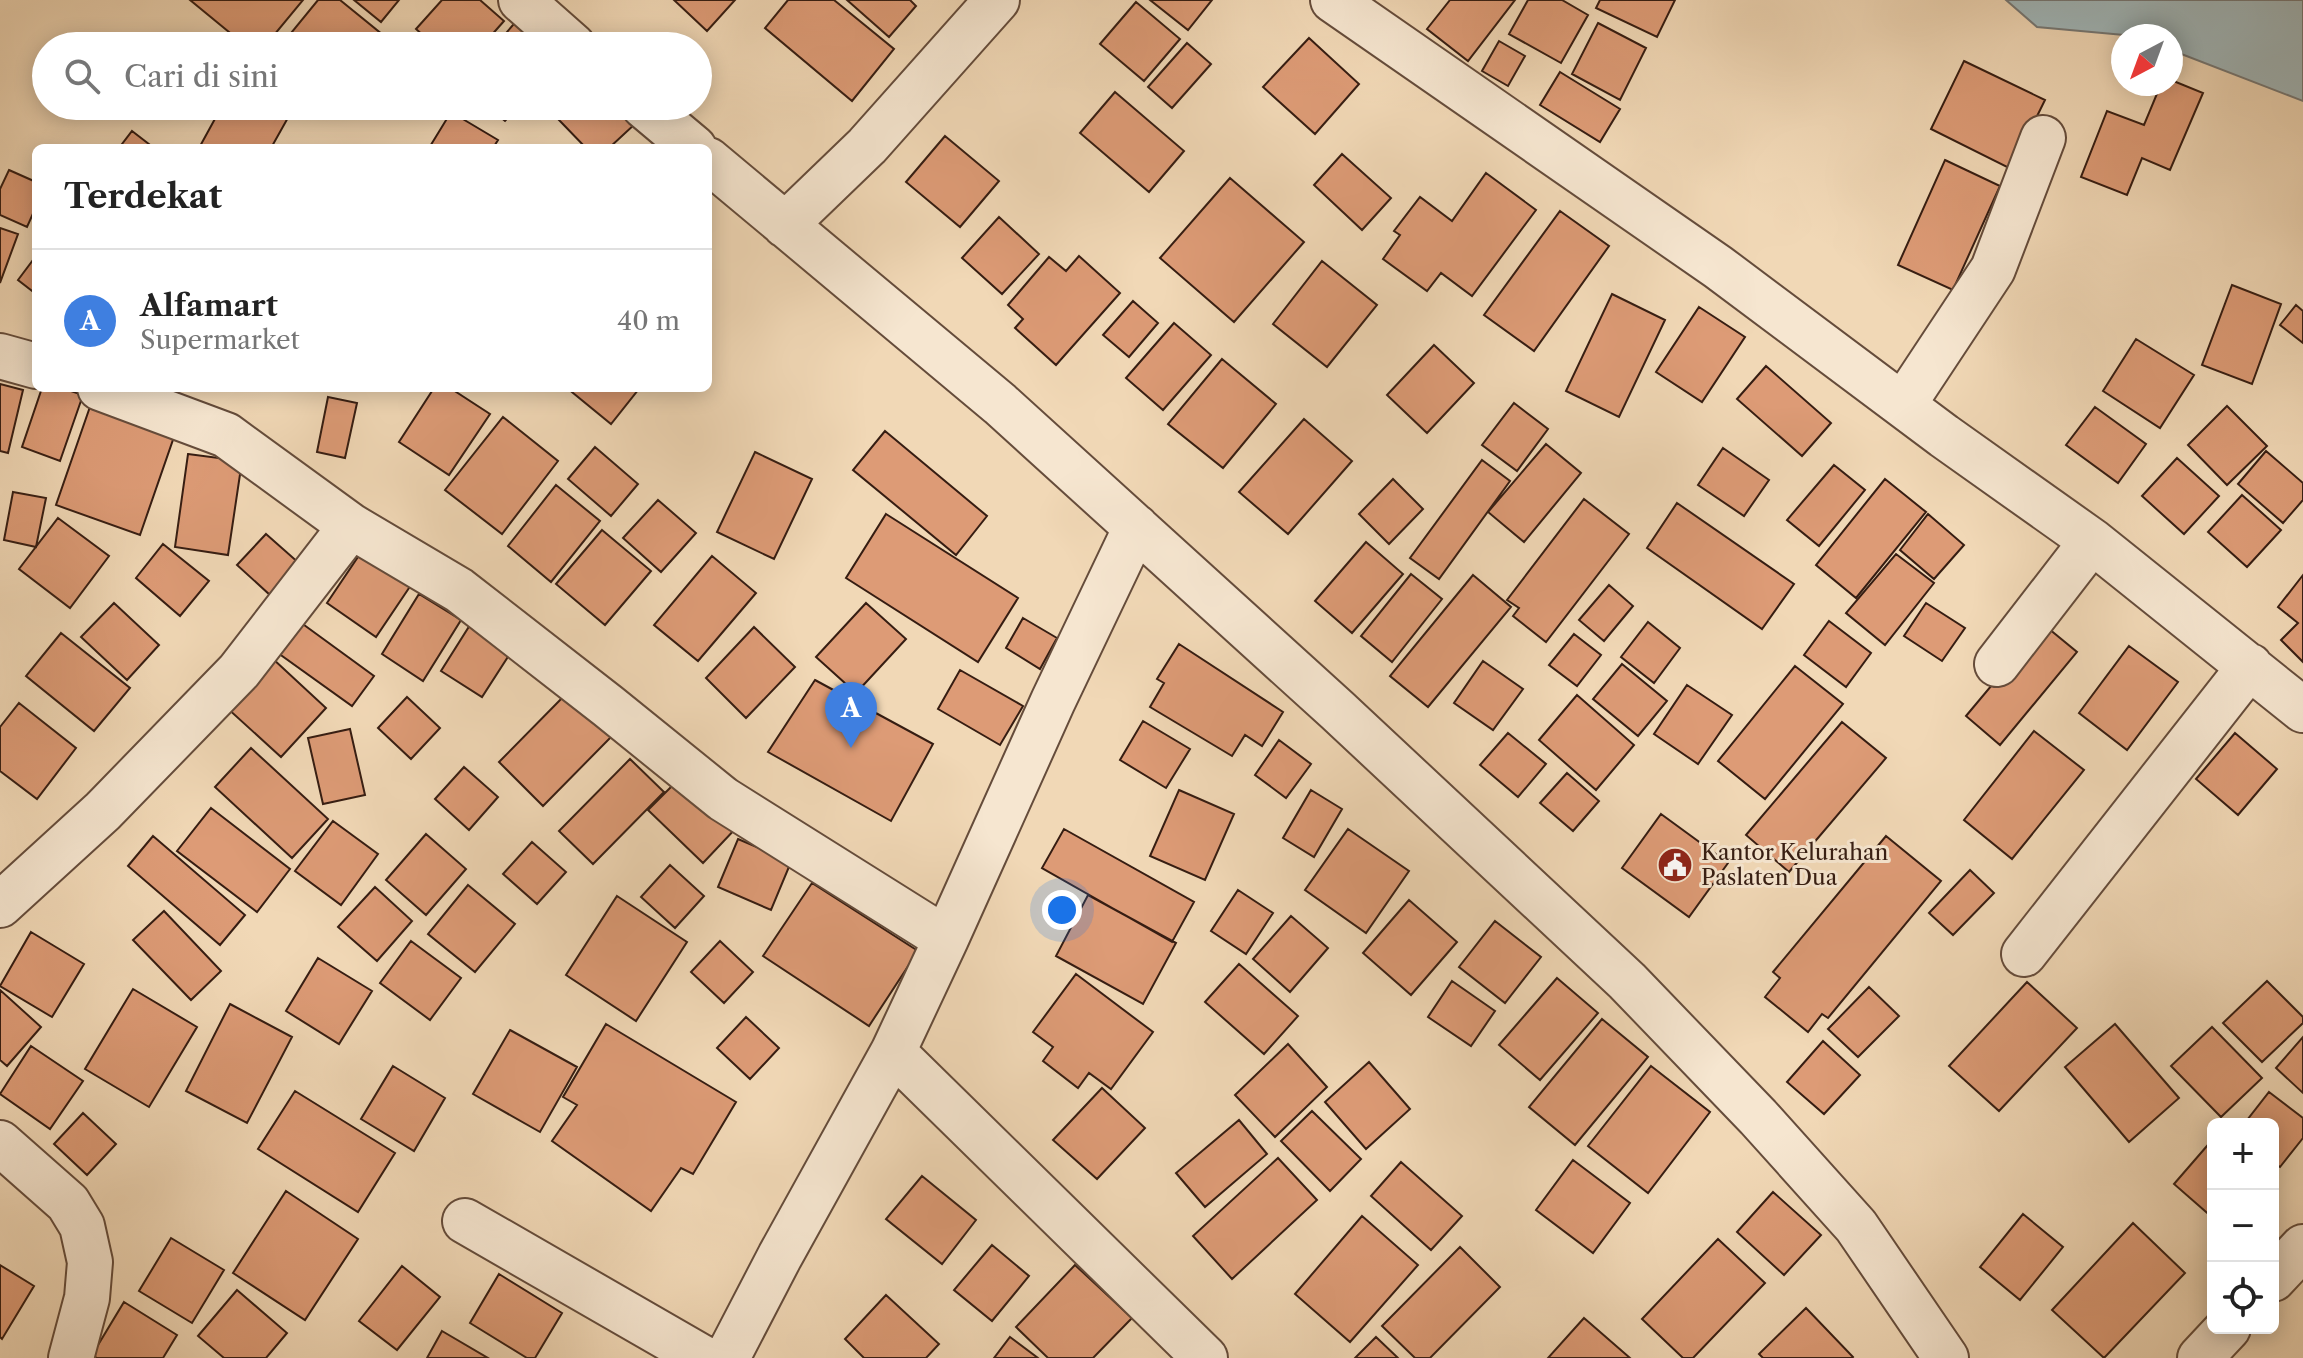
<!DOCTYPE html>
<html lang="id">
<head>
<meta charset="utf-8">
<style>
	:root { --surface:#fff; --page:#f6f6f6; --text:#222; --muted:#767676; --line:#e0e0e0; --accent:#8f2418 }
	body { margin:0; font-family:"Libre Caslon Text",serif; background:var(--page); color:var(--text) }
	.controls { position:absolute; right:24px; bottom:24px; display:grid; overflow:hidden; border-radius:12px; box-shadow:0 4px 20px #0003 }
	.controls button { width:72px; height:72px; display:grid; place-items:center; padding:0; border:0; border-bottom:2px solid var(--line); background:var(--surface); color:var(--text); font:40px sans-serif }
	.compass { position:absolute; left:2111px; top:24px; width:72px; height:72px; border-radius:50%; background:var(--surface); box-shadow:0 4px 20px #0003; rotate:221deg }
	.you { position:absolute; left:1062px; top:910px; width:28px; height:28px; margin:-20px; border:6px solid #fff; border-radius:50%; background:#1a73e8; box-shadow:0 0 0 12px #1a73e833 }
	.badge { display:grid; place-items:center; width:52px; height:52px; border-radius:50%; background:var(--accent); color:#fff; font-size:26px; font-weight:700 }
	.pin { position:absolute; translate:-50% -66px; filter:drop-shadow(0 2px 4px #0008) }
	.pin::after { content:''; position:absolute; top:42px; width:28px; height:24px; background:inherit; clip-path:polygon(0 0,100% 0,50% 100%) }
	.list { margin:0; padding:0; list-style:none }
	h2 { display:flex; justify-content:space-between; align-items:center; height:104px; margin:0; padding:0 32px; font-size:34px }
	h2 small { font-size:26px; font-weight:400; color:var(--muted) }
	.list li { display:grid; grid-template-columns:52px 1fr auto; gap:24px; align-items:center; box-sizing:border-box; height:144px; padding:0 32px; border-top:2px solid var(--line) }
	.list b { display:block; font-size:30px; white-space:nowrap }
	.list p { margin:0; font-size:26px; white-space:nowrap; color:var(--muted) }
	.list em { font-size:26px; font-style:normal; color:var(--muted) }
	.icon { flex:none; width:44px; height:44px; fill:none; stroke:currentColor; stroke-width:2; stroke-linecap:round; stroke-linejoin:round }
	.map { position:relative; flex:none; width:2303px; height:1358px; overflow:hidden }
	.search { position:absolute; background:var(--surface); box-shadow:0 4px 20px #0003; left:32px; top:32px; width:680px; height:88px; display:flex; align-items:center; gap:20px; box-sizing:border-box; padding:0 28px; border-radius:44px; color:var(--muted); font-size:30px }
	.panel { position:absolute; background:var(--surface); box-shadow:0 4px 20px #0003; left:32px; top:144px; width:680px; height:248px; border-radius:12px }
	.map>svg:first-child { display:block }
	.water { fill:#a0b7ba; stroke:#767977; stroke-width:2 }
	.building { fill:#dd9b76; stroke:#361d12; stroke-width:2 }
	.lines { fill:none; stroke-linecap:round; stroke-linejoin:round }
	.minor-casing { stroke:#654c3b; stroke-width:48 }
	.minor { stroke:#f6e6d0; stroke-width:44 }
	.labels { text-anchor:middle; stroke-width:6; stroke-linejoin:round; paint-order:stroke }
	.poi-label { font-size:22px; fill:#361d12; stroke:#f6e6d0; text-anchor:start }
</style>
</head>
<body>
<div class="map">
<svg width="2303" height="1358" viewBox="0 0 2303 1358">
	<rect width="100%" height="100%" fill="#f1d8b6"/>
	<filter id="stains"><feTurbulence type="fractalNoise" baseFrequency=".0025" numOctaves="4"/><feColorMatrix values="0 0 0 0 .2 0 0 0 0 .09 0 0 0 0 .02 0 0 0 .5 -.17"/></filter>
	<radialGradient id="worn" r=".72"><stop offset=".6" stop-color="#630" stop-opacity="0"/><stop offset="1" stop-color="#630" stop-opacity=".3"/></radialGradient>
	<path class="water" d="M2006,0H2303V101L2171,50V36H2135L2037,27Z"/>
	<path class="building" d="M190,0H303L265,46H246Z
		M318,0H340L383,35L374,46H307L291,33Z
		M354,0H399L381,22Z
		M442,0H480L504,21L482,46H435L416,29Z
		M674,0H735L707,31Z
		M788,0H834L894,49L852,101L765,28Z
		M847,0H910L916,6L889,37Z
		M1150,0H1212L1188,30Z
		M1450,0H1515L1468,61L1427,29Z
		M1528,0H1562L1588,15L1561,63L1509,34Z
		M1600,0H1675L1657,37L1596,8Z
		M1136,2L1180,39L1144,81L1100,44Z
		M519,18L551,46H495Z
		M1598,23L1646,48L1620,100L1572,74Z
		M1309,38L1359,84L1315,134L1263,87Z
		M1499,41L1525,56L1508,86L1482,71Z
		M1187,43L1211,64L1172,108L1148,87Z
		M1964,61L2045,100L2011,169L1931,129Z
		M1560,72L1620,109L1600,142L1540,105Z
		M2171,80L2203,93L2170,170L2142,158L2127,195L2081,177L2107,111L2144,125L2161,84H2171Z
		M1115,92L1184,151L1149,192L1080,133Z
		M222,106H293L294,107L271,148H199Z
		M487,106H519L505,121Z
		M574,106H620L636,123L609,148H586L559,120Z
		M451,112L498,140L493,148H429Z
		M132,131L154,148H119Z
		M945,136L999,181L960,227L906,182Z
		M1342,154L1391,198L1362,230L1314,185Z
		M1945,160L2000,186L1953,290L1898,265Z
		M9,170L36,182V207L27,227L0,215V189Z
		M1486,173L1536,210L1472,296L1441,273L1427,291L1383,259L1400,235L1394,231L1420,197L1452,221Z
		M1230,178L1304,242L1234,322L1160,258Z
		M1560,211L1609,246L1534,351L1484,315Z
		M999,217L1039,254L1002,294L962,258Z
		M0,228L18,234L0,283Z
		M36,256V294L18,280Z
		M1079,256L1120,293L1056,365L1015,328L1023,319L1008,305L1049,257L1066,271Z
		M1322,261L1377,305L1327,367L1273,324Z
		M2232,285L2281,304L2252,384L2202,365Z
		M1612,294L1665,320L1619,417L1566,391Z
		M1133,301L1158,323L1129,357L1103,335Z
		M2296,305L2303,311V343L2280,325Z
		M1699,307L1745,337L1702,402L1656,372Z
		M1174,323L1211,355L1163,410L1126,378Z
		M2136,339L2194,375L2160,428L2103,391Z
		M1434,345L1474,383L1427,433L1387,395Z
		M1222,359L1276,404L1223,468L1168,424Z
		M1766,366L1831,423L1802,456L1737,399Z
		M0,384L23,390L8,453L0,451Z
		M42,388H62L83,395L60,461L22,447Z
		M434,388H450L490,414L449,475L399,442Z
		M567,388H636L638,390L611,424Z
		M328,397L357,403L345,458L317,452Z
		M92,401L176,431L140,535L56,505Z
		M1514,403L1548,429L1517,471L1482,445Z
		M2227,406L2267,446L2227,485L2188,445Z
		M2095,407L2146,444L2118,483L2066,445Z
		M503,417L558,461L502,534L445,490Z
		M1304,419L1352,461L1288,534L1239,492Z
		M885,431L987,516L956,555L853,470Z
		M1546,444L1581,473L1524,542L1488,512Z
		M595,447L638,484L611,516L568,479Z
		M1723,448L1769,480L1744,516L1698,485Z
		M2266,451L2303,483V500L2283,523L2238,484Z
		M755,452L812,479L774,559L717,532Z
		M188,454L242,461L228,555L175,547Z
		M2177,458L2219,496L2184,534L2142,496Z
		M1482,460L1510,481L1439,579L1410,558Z
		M1834,465L1865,490L1819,546L1787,520Z
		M1393,479L1423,509L1389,544L1359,514Z
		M1885,479L1926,512L1856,598L1816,565Z
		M556,485L600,521L551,582L508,546Z
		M13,492L46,498L36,547L4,540Z
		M2242,495L2281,530L2247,567L2208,532Z
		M1584,499L1629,534L1546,642L1513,616L1519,608L1507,600Z
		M658,500L696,533L661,572L623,538Z
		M1677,503L1794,584L1762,629L1647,548Z
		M886,514L1018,598L978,662L846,578Z
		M1928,514L1964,545L1934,579L1900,550Z
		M58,518L109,556L70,608L19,569Z
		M602,530L651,571L605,625L556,584Z
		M266,534L300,564L270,595L237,565Z
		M1366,542L1403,574L1352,633L1315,601Z
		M163,544L209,581L180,616L136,578Z
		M362,551L411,585L376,637L327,603Z
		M1896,554L1934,583L1885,645L1846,613Z
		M712,556L756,593L698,661L654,625Z
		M1411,574L1442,599L1392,662L1361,636Z
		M1473,575L1511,607L1428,707L1390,676Z
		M2303,575V662L2281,640L2298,623L2278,607Z
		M1609,585L1633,606L1604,641L1579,620Z
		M419,594L461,620L423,681L382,654Z
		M114,603L159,645L127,680L81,637Z
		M866,603L906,639L856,693L816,657Z
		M1926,603L1965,628L1942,661L1904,636Z
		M1023,618L1057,638L1040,669L1006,648Z
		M1829,621L1871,653L1846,687L1804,655Z
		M300,622L374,676L352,706L278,653Z
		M1648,622L1680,648L1654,683L1621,657Z
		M2043,624L2077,652L2000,745L1966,716Z
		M470,625L511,652L482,697L441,671Z
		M754,627L795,667L746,718L706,678Z
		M61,633L130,688L94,731L26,676Z
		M1574,634L1601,655L1577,686L1549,665Z
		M1179,644L1283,712L1262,746L1245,735L1232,756L1150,707L1164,683L1157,679Z
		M2129,646L2178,682L2127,750L2079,713Z
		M272,658L326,708L281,757L226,707Z
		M1483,661L1523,689L1493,730L1454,703Z
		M1622,664L1667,701L1638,736L1593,699Z
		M1795,666L1843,704L1765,799L1718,761Z
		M960,670L1023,706L1000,745L938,709Z
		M815,680L933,744L891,821L768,752Z
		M1687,685L1732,715L1698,764L1654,734Z
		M567,693L612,736L543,806L499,762Z
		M1577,695L1634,745L1596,790L1539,740Z
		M407,697L440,728L411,759L378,728Z
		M19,703L76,748L37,799L0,771V727Z
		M1143,721L1190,749L1166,788L1120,760Z
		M1842,722L1886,758L1789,872L1746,835Z
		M350,729L365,795L323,804L308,738Z
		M2034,731L2084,770L2012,859L1964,820Z
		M1508,733L1546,764L1518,797L1480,765Z
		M2235,733L2277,769L2238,815L2196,779Z
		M1279,740L1311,764L1286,798L1255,775Z
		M251,748L328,819L292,858L215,787Z
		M630,759L664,792L593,864L559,831Z
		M464,767L498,797L469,830L435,799Z
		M1567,773L1599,801L1573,831L1540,803Z
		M684,774L738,826L703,863L648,810Z
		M1179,790L1234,814L1205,880L1150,856Z
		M1311,790L1342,809L1314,857L1283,838Z
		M211,808L290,869L257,912L177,851Z
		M1661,814L1728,863L1689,917L1622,868Z
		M333,821L378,854L341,905L295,871Z
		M1064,829L1194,902L1172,942L1042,868Z
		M1348,829L1409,871L1366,933L1305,890Z
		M426,834L466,869L426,915L386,880Z
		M153,836L245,915L220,945L128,866Z
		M1886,836L1941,881L1828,1018L1822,1014L1808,1032L1765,997L1780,978L1773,972Z
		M738,839L791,862L771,910L718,887Z
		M532,842L566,872L537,904L503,874Z
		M670,865L704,896L675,928L641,897Z
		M1970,870L1994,893L1953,935L1929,913Z
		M812,883L918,951L869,1026L763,956Z
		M468,885L515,924L475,972L428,934Z
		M375,887L412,921L377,961L338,927Z
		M1238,890L1273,913L1246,954L1211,931Z
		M1088,895L1176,943L1143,1004L1056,956Z
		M617,896L687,942L636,1021L566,975Z
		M1409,900L1457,942L1411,995L1363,953Z
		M164,911L221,971L191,1000L133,940Z
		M1291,916L1328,948L1290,992L1253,959Z
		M1495,921L1541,957L1505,1003L1459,967Z
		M31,932L84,964L52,1017L0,986Z
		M411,941L461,978L430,1020L380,983Z
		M720,941L753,972L724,1003L691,972Z
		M318,958L372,991L339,1044L286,1011Z
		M1239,964L1298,1016L1264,1054L1205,1002Z
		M1076,974L1153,1032L1111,1089L1089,1073L1078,1088L1043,1061L1053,1047L1033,1032Z
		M1557,978L1598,1013L1540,1080L1499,1045Z
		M1452,981L1495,1011L1471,1046L1428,1017Z
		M2267,981L2303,1017V1023L2262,1062L2223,1023Z
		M2027,982L2077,1028L1999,1111L1949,1066Z
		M1869,987L1899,1016L1858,1057L1828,1029Z
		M133,989L197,1027L149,1107L85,1069Z
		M0,990L41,1027L7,1066L0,1060Z
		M230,1004L292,1037L247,1123L186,1091Z
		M746,1017L779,1048L750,1079L717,1048Z
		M1602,1019L1648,1057L1575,1145L1529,1107Z
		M606,1024L736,1102L693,1174L681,1168L651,1211L552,1141L577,1105L563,1097Z
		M2115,1024L2179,1098L2129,1142L2065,1067Z
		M2212,1027L2262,1078L2221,1117L2171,1066Z
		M510,1030L577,1067L540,1132L473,1094Z
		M2303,1037V1093L2276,1068Z
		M1823,1041L1860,1075L1824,1114L1787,1082Z
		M1288,1044L1327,1087L1275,1137L1235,1095Z
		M31,1046L83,1081L50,1129L0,1094Z
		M1369,1062L1410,1109L1366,1149L1325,1102Z
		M393,1066L445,1098L414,1151L361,1119Z
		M1651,1066L1710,1112L1648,1193L1588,1146Z
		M1102,1088L1145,1128L1097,1179L1053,1140Z
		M295,1091L395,1153L358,1212L258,1149Z
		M2269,1092L2303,1118V1138L2280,1167L2273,1162V1124H2244Z
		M1312,1111L1361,1159L1330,1191L1281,1141Z
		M83,1113L116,1144L87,1175L54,1144Z
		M1239,1120L1267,1154L1205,1207L1176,1173Z
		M2213,1139V1218L2174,1184Z
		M1278,1158L1317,1200L1232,1279L1193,1236Z
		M1573,1160L1630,1203L1593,1253L1536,1210Z
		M1401,1162L1462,1216L1431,1250L1371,1196Z
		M922,1176L976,1220L942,1264L886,1219Z
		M286,1191L358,1239L305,1320L233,1273Z
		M1773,1192L1821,1235L1784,1275L1737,1232Z
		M2023,1214L2063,1247L2020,1300L1980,1267Z
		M1362,1216L1418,1265L1350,1342L1295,1294Z
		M2133,1223L2185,1273L2104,1358L2052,1310Z
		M171,1238L224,1270L192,1323L139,1291Z
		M1718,1239L1765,1283L1693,1358H1683L1642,1319Z
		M992,1245L1029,1276L992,1321L954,1290Z
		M1460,1247L1500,1287L1430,1358H1415L1382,1326Z
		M0,1265L34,1286L2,1339L0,1337Z
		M1075,1265L1132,1318L1093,1358H1048L1016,1327Z
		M402,1266L440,1297L397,1350L359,1321Z
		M499,1274L562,1313L535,1358H527L470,1323Z
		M237,1290L287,1333L266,1358H224L198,1336Z
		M886,1295L939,1344L926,1358H864L845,1339Z
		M124,1302L177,1335L163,1358H97L92,1355Z
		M1806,1308L1853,1357L1852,1358H1763L1759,1354Z
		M1584,1318L1630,1358H1548Z
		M442,1331L488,1358H427Z
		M1010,1337L1038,1358H994Z
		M1376,1337L1398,1358H1355Z"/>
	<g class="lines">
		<defs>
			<path id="minor" d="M521,0L573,46
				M1333,0L1718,267L1944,436L2092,541L2303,710
				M644,106L694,148
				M708,160L1000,404L1337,710L1627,981L1758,1117L1856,1226L1946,1358
				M785,225L867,146L997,0
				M0,356L36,366
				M100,388L226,435L351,526L459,590L608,706L723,799L946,939
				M1903,405L1993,269L2043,138
				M1997,664L2092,541
				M0,905L103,811L239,671L351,526
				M2024,954L2250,666
				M893,1052L1205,1358
				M0,1143L68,1203L82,1226L90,1262L87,1298L71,1358
				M465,1221L703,1358
				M2273,1279L2303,1247
				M727,1358L780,1256L893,1052L946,939L1053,701L1136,527
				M2200,1358L2228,1328"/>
		</defs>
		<use href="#minor" class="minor-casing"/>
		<use href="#minor" class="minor"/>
	</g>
	<defs>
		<symbol id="civic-disc" viewBox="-11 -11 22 22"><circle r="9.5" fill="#8f2418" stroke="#f6e6d0"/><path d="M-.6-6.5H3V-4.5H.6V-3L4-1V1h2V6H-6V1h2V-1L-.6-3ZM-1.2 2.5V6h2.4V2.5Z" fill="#fff"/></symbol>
	</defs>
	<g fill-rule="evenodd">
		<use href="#civic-disc" x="1655" y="845" width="40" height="40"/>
	</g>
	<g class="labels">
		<g class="poi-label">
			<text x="1701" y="860">Kantor Kelurahan<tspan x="1701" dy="25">Paslaten Dua</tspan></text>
		</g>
	</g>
	<rect width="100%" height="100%" filter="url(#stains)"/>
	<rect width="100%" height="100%" fill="url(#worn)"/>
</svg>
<div class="controls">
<button>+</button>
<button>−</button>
<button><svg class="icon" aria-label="locate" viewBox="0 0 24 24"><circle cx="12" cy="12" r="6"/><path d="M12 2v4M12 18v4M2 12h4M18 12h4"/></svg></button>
</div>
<svg class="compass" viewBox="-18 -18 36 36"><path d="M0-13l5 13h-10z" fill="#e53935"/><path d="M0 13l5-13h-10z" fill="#767676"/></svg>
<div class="you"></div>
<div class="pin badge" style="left:851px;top:748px;background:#3f7fe0">A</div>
<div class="search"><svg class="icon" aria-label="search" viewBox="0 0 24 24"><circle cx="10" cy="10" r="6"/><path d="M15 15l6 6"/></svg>Cari di sini</div>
<section class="panel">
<h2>Terdekat<small></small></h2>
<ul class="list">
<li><span class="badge" style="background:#3f7fe0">A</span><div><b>Alfamart</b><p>Supermarket</p></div><em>40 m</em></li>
</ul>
</section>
</div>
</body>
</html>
